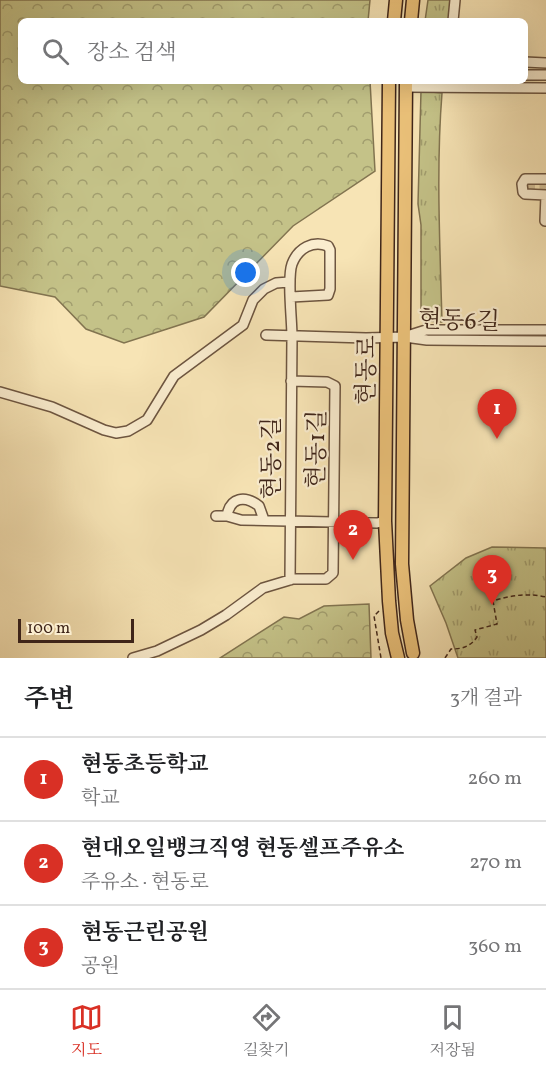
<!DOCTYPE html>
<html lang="ko">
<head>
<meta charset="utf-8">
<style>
	:root { --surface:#fff; --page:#f6f6f6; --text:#202124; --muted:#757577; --line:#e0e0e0; --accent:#d93025 }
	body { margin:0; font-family:Vollkorn,"Noto Serif KR",serif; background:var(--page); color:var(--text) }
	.scale { position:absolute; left:18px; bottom:15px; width:116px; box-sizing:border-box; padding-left:6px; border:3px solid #3f2519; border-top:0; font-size:16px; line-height:21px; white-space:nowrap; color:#3f2519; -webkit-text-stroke:4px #faedcf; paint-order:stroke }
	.you { position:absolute; left:246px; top:273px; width:21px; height:21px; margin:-15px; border:4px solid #fff; border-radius:50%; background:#1a73e8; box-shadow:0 0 0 9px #1a73e833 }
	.badge { display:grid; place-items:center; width:39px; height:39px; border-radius:50%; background:var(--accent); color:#fff; font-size:20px; font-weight:700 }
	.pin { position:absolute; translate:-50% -50px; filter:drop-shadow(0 2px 3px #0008) }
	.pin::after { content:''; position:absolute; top:32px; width:21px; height:18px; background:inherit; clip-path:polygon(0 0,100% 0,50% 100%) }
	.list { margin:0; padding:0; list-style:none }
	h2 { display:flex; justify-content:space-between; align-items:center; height:78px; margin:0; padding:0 24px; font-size:26px }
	h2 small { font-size:20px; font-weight:400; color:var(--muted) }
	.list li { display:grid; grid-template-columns:39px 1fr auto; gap:18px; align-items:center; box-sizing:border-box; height:84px; padding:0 24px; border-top:2px solid var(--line) }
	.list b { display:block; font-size:22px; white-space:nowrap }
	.list p { margin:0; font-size:20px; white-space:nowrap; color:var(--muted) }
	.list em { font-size:20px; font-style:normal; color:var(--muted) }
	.icon { flex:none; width:33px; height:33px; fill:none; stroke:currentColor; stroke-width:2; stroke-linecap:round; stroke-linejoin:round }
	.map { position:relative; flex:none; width:546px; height:658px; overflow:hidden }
	.search { position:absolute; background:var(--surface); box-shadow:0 6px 24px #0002; left:18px; right:18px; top:18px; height:66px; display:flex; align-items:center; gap:15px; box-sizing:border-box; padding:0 21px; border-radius:9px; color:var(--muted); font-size:22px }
	.sheet { height:330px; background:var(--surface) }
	nav { display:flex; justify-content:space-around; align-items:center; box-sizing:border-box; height:84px; border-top:2px solid var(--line); background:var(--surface); font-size:16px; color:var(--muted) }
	nav a { display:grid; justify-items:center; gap:3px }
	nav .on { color:var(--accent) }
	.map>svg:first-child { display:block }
	.grass { fill:url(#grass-tufts); stroke:#827450; stroke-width:1.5 }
	.forest { fill:url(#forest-crowns); stroke:#827450; stroke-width:1.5 }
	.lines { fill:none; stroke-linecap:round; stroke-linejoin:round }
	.minor-tunnel { stroke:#d2be96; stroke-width:9; stroke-dasharray:9 4.5; stroke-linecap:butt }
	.minor-casing { stroke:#6d5540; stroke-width:12 }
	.major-casing { stroke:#3f2519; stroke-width:15 }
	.path { stroke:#3f2519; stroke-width:1.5; stroke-dasharray:4.5 3; stroke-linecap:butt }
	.minor { stroke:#faedcf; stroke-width:9 }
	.major { stroke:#ecc27a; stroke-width:12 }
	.labels { text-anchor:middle; stroke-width:4.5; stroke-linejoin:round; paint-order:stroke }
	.street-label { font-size:24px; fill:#3f2519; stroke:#faedcf }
</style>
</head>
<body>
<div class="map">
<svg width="546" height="658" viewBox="0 0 546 658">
	<defs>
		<pattern id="grass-tufts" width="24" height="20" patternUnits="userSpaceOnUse" patternTransform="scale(1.5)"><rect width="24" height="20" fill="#c4c288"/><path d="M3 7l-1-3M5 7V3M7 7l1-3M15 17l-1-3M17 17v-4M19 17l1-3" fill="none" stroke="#a19d6e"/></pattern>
		<pattern id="forest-crowns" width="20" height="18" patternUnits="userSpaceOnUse" patternTransform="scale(1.5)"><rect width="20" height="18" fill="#c4c288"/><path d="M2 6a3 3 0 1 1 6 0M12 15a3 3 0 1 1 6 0" fill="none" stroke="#a19d6e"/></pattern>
	</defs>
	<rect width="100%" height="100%" fill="#f7e4b5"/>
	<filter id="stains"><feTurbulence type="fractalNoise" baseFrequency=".00333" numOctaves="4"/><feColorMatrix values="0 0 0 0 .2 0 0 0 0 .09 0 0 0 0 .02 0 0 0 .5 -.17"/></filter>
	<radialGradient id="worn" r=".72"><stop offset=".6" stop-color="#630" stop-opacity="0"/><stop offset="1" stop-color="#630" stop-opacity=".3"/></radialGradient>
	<path class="grass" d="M428,0H451L449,21H425Z
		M421,91L442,93C436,169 440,246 442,322C432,321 425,323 421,313V225L418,204Z
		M492,547L546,548V658H458L446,623L430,586L466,558Z"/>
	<path class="forest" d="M0,0H370L368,21H21V81H370L375,171L293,226L204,317L124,343L86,329L55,297L0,286Z
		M369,604L371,658H220L284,617L299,619L324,606Z"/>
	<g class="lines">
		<path class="minor-tunnel" d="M526,187H546"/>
		<defs>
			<path id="minor" d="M453,21L455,0
				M525,62L546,63
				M525,75H546
				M406,87L546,88
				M546,179H525L522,184L523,192L525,194L546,195
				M545,221L546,195
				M266,335L366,338L405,337L427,340L546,341
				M407,336L426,330H546
				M0,392L52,407L104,430L116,433L128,431L147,420L174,376L243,325L253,300L264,289L276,283L289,282
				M216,516H227L241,520L377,523L385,521
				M227,516C230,497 245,495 259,506L264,520
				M290,580C291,499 291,418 292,337C292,320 287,278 292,264C298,248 313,240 328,246L330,250V289L328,295L291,297
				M133,658L157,651L201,630L226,615L263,588L293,579H326L333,573L335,386L327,382L291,381"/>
			<path id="major" d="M394,21L396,0
				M411,21L413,0
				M389,81L385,521L389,601L392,633L398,658
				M406,81L402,564L407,620L413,653"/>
		</defs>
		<use href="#minor" class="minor-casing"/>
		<use href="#major" class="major-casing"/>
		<path class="path" d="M379,611L374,616L381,658
			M445,658L451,649C462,649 470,647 477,637L475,630L497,624L493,601C511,595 528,593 546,597"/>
		<use href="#minor" class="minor"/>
		<use href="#major" class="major"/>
	</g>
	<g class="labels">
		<g class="street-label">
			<text transform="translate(459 320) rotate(2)" y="8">현동6길</text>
			<text transform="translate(366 370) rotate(-89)" y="8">현동로</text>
			<text transform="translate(316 449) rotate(-89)" y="8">현동1길</text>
			<text transform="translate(271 458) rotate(-90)" y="8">현동2길</text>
		</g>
	</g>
	<rect width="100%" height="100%" filter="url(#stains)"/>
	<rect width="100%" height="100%" fill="url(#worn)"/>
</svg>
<div class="scale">100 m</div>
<div class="you"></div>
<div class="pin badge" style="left:497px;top:439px">1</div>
<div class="pin badge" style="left:353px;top:560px">2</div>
<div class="pin badge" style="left:492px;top:605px">3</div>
<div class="search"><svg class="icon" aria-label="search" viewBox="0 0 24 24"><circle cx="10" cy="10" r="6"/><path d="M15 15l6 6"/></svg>장소 검색</div>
</div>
<section class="sheet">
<h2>주변<small>3개 결과</small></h2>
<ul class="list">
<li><span class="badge">1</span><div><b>현동초등학교</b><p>학교</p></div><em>260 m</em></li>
<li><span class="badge">2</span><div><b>현대오일뱅크직영 현동셀프주유소</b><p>주유소 · 현동로</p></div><em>270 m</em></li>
<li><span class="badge">3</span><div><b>현동근린공원</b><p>공원</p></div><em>360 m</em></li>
</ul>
</section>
<nav>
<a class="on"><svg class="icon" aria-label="map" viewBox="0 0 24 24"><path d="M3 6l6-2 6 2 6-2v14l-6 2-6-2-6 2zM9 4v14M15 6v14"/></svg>지도</a>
<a><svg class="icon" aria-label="directions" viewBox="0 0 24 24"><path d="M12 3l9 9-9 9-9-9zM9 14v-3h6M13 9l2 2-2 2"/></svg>길찾기</a>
<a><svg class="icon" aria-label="saved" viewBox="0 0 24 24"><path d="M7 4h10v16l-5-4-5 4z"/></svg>저장됨</a>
</nav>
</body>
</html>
